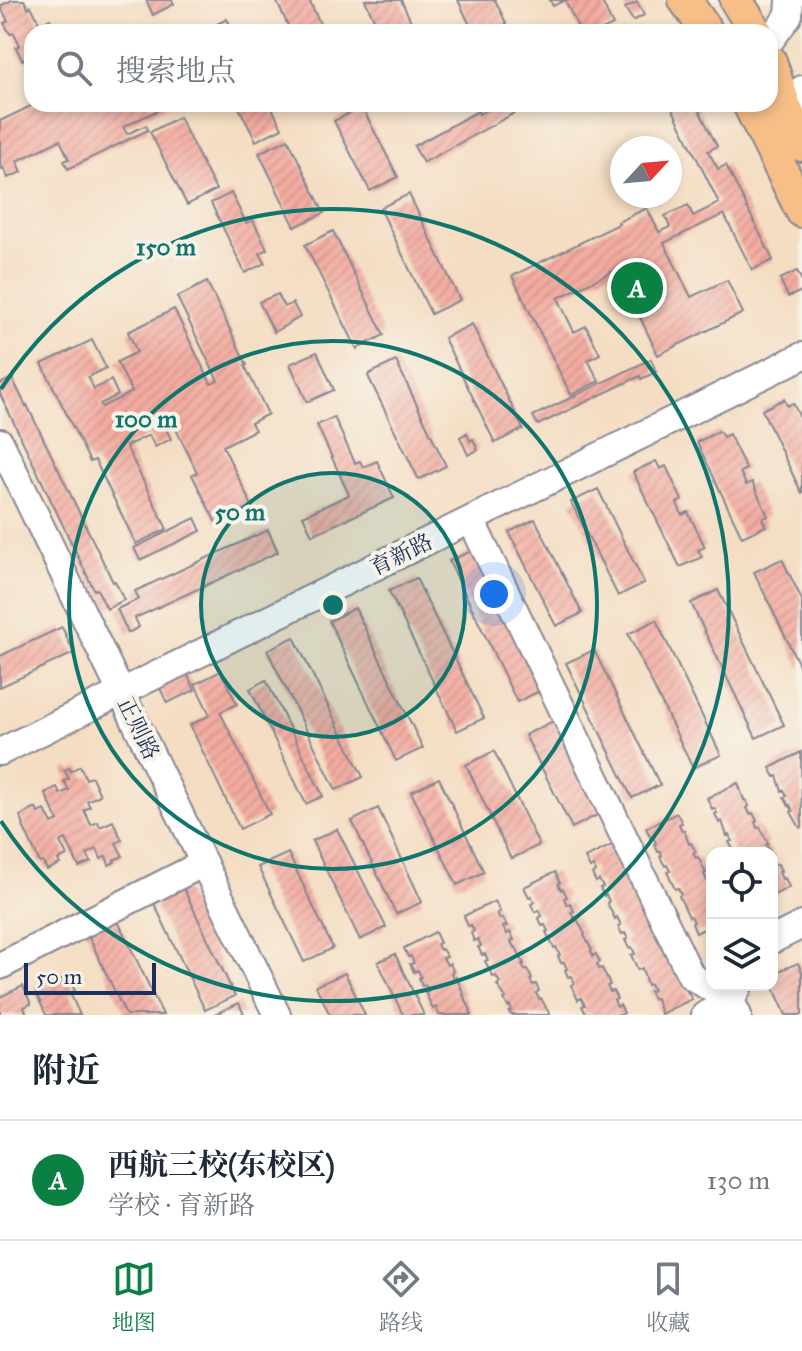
<!DOCTYPE html>
<html lang="zh">
<head>
<meta charset="utf-8">
<style>
	:root { --surface:#fff; --page:#f2f2f3; --text:#1f2937; --muted:#747a83; --line:#e0e1e3; --accent:#0b8043 }
	body { margin:0; font-family:"IM FELL Great Primer","Noto Serif SC",serif; background:var(--page); color:var(--text) }
	.controls { position:absolute; right:24px; bottom:24px; display:grid; overflow:hidden; border-radius:16px; box-shadow:0 4px 12px #0003 }
	.controls button { width:72px; height:72px; display:grid; place-items:center; padding:0; border:0; border-bottom:2px solid var(--line); background:var(--surface); color:var(--text); font:40px sans-serif }
	.compass { position:absolute; left:610px; top:136px; width:72px; height:72px; border-radius:50%; background:var(--surface); box-shadow:0 4px 12px #0003; rotate:64deg }
	.scale { position:absolute; left:24px; bottom:20px; width:132px; box-sizing:border-box; padding-left:8px; border:4px solid #1b2f5e; border-top:0; font-size:22px; line-height:28px; white-space:nowrap; color:#1b2f5e; -webkit-text-stroke:6px #f7f3e8; paint-order:stroke }
	.you { position:absolute; left:494px; top:594px; width:28px; height:28px; margin:-20px; border:6px solid #fff; border-radius:50%; background:#1a73e8; box-shadow:0 0 0 12px #1a73e833 }
	.badge { display:grid; place-items:center; width:52px; height:52px; border-radius:50%; background:var(--accent); color:#fff; font-size:26px; font-weight:700 }
	.pin { position:absolute; translate:-50% -50%; border:4px solid #fff; box-shadow:0 2px 8px #0006 }
	.list { margin:0; padding:0; list-style:none }
	h2 { display:flex; justify-content:space-between; align-items:center; height:104px; margin:0; padding:0 32px; font-size:34px }
	h2 small { font-size:26px; font-weight:400; color:var(--muted) }
	.list li { display:grid; grid-template-columns:52px 1fr auto; gap:24px; align-items:center; box-sizing:border-box; height:120px; padding:0 32px; border-top:2px solid var(--line) }
	.list b { display:block; font-size:30px; white-space:nowrap }
	.list p { margin:0; font-size:26px; white-space:nowrap; color:var(--muted) }
	.list em { font-size:26px; font-style:normal; color:var(--muted) }
	.icon { flex:none; width:44px; height:44px; fill:none; stroke:currentColor; stroke-width:2; stroke-linecap:round; stroke-linejoin:round }
	.map { position:relative; flex:none; width:802px; height:1015px; overflow:hidden }
	.search { position:absolute; background:var(--surface); box-shadow:0 4px 12px #0003; left:24px; right:24px; top:24px; height:88px; display:flex; align-items:center; gap:20px; box-sizing:border-box; padding:0 28px; border-radius:24px; color:var(--muted); font-size:30px }
	.sheet { height:224px; background:var(--surface) }
	nav { display:flex; justify-content:space-around; align-items:center; box-sizing:border-box; height:112px; border-top:2px solid var(--line); background:var(--surface); font-size:22px; color:var(--muted) }
	nav a { display:grid; justify-items:center; gap:4px }
	nav .on { color:var(--accent) }
	.map>svg:first-child { display:block }
	.building { fill:url(#building-hatch) }
	.lines { fill:none; stroke-linecap:round; stroke-linejoin:round }
	.minor-casing { stroke:#888690; stroke-width:30 }
	.major-casing { stroke:#888690; stroke-width:36 }
	.minor { stroke:#fff; stroke-width:26 }
	.major { stroke:#f7be88; stroke-width:32 }
	.ring { fill:none; stroke:#0f766e; stroke-width:4 }
	.labels { text-anchor:middle; stroke-width:8; stroke-linejoin:round; paint-order:stroke }
	.street-label { font-size:22px; fill:#1b2f5e; stroke:#f7f3e8 }
	.centre { fill:#0f766e; stroke:#f7f3e8; stroke-width:4 }
	.ring-label { font-size:24px; text-anchor:middle; font-weight:bold; fill:#0f766e; stroke:#f7f3e8; stroke-width:8; stroke-linejoin:round; paint-order:stroke }
</style>
</head>
<body>
<div class="map">
<svg width="802" height="1015" viewBox="0 0 802 1015">
	<defs>
		<pattern id="building-hatch" width="6" height="6" patternUnits="userSpaceOnUse" patternTransform="scale(2)"><rect width="6" height="6" fill="#f3aca1"/><path d="M-1 1l2-2M0 6l6-6M5 7l2-2" fill="none" stroke="#d0948d"/></pattern>
	</defs>
	<rect width="100%" height="100%" fill="#f7f3e8"/>
	<filter id="ink" filterUnits="userSpaceOnUse"><feTurbulence type="fractalNoise" baseFrequency=".0125" numOctaves="2"/><feDisplacementMap in="SourceGraphic" scale="16" xChannelSelector="R" yChannelSelector="G"/><feConvolveMatrix kernelMatrix="1 2 1 2 8 2 1 2 1" color-interpolation-filters="sRGB"/></filter>
	<filter id="wash" filterUnits="userSpaceOnUse"><feTurbulence type="fractalNoise" baseFrequency=".006" numOctaves="4" result="noise"/><feDisplacementMap in="SourceGraphic" scale="32" xChannelSelector="R" yChannelSelector="G"/><feGaussianBlur stdDeviation="1.8" result="paint"/><feColorMatrix in="noise" values="0 0 0 0 0 0 0 0 0 0 0 0 0 0 0 0 0 1.4 0 .05"/><feComposite in="paint" operator="in"/></filter>
	<g filter="url(#wash)">
		<rect width="100%" height="100%" fill="#f4ddc2"/>
		<g id="blocks">
			<path class="building" d="M12,0H24L28,8L31,6L40,24L50,19L54,27L42,32H32V70L26,58L22,60L16,47L20,45L14,33L10,34L4,23L8,21L0,6Z
				M146,0H172L174,4L153,15Z
				M276,0H309L324,32H291Z
				M365,0H401L416,32H380Z
				M458,0H495L508,27L498,32H473Z
				M550,0H601L613,25L598,32H580L565,0L553,6Z
				M637,2L644,15L633,21L625,8Z
				M227,19L234,32H201Z
				M35,104H40L41,106L46,104H62L63,106L67,104H171L123,127L127,134L146,125L148,130L68,169L64,161L69,159L60,140L17,161L22,172L8,178L3,168L0,169V121Z
				M237,104H270L282,128L256,141Z
				M497,104H531L423,163L414,146L478,111L479,114Z
				M670,104H696L717,146L708,151L718,169L726,165L773,260L752,270L724,214L664,243L691,297L727,280L743,313L658,355L617,269L558,298L574,332L586,326L600,354L588,360L599,381L571,395L512,276L619,224L618,222L647,208L659,232L670,227L665,216L688,205L693,216L719,203Z
				M362,107L398,177L370,191L334,121Z
				M179,117L216,190L187,205L150,132Z
				M288,139L324,213L295,227L259,153Z
				M231,193L246,223L253,220L267,249L260,253L265,263L245,273L211,203Z
				M409,194L460,300L431,314L380,208Z
				M333,231L384,335L357,349L305,245Z
				M797,271L802,281V291L788,297L780,279Z
				M207,282L247,365L245,366L268,414L251,423L255,430L223,446L252,506L216,523L192,475L197,472L173,423L165,427L171,439L155,447L149,435L126,446L167,529L136,544L95,460L90,462L42,364L92,340L106,368L88,377L94,389L111,380L118,395L100,404L102,407L132,392L117,362L137,352L128,332L174,309L211,384L218,381L177,297Z
				M278,294L284,307L293,303L300,317L274,332L259,302Z
				M472,324L523,429L495,443L444,338Z
				M317,352L334,390L307,402L290,364Z
				M651,359L656,372L641,379L640,376L538,425L533,416Z
				M396,361L446,466L420,479L418,478L368,376L369,374Z
				M12,378L26,406L27,405L113,582L115,581L124,600L107,609L97,589L94,590L0,394V384Z
				M784,399L787,406L793,403L802,422V494L762,410Z
				M334,417L355,463L360,461L363,467L377,461L394,498L312,535L303,516L349,495L317,425Z
				M719,431L723,437L729,434L746,469L740,472L746,485L752,482L768,516L762,519L766,526L742,537L697,442Z
				M467,433L470,441L473,439L478,450L468,455L460,437Z
				M656,461L660,469L666,466L682,500L677,503L682,515L688,512L705,547L698,550L702,557L680,567L633,472Z
				M598,489L644,583L618,596L571,502Z
				M195,518L201,531L140,560L134,548Z
				M535,519L582,613L556,626L509,532Z
				M268,530L278,552L135,618L139,627L128,633L117,609L139,599L135,591Z
				M476,549L544,689L517,702L449,561Z
				M782,559L802,600V671L754,572Z
				M416,578L484,718L457,731L389,591Z
				M718,590L784,725L756,738L691,603Z
				M355,608L423,748L396,761L329,621Z
				M656,620L721,755L693,768L628,634Z
				M62,627L74,653L0,687V656Z
				M294,637L363,777L336,790L267,650Z
				M594,650L660,785L632,798L566,663Z
				M221,671L237,704L220,712L270,814L240,829L190,725L210,715L195,684Z
				M187,674L195,690L167,703L159,686Z
				M266,680L323,796L306,804L250,689Z
				M553,721L599,814L572,828L525,735Z
				M494,751L539,845L511,859L466,765Z
				M801,752L802,827L800,828L791,812L793,811L790,805L789,806L784,797L787,796L784,790L782,791L777,776L775,777L770,768Z
				M80,766L86,779L92,777L100,795L87,801L90,807L84,810L91,825L98,822L100,827L113,821L122,840L116,843L123,856L114,860L115,862L109,865L106,856L101,859L97,849L87,854L91,862L79,867L66,839L60,842L67,856L58,860L60,864L47,870L43,862L40,863L23,826L24,825L20,816L36,808L38,813L45,810L52,824L58,821L45,793L57,787L60,794L69,790L64,781L69,779L64,770L69,768L71,771Z
				M439,778L484,872L457,885L411,792Z
				M738,783L744,800L745,799L749,806L747,808L750,814L753,813L757,821L755,822L757,828L760,827L768,843L766,845L772,853H735L729,842L732,841L729,835L727,836L722,821L719,823L715,814L717,813L714,808L712,809L707,798Z
				M378,808L422,902L396,914L352,821Z
				M677,813L682,823L679,824L682,831L684,830L689,844L691,843L696,852L693,853L696,858L698,857L706,873L704,874L707,881L709,880L712,886V925L696,933L692,923L694,922L691,916L689,917L679,896L681,894L678,888L675,889L667,872L670,871L667,865L665,866L660,857L662,856L660,851L658,852L654,844L656,843L653,837L651,838L646,828Z
				M337,829L386,927L360,940L312,841Z
				M616,843L683,985L692,999L661,1014L656,998L653,999L649,991L653,990L650,984L647,985L642,968L638,970L631,955L635,954L632,947L629,948L625,940L628,939L625,933L622,934L618,926L621,925L617,917L615,919L607,903L609,901L606,895L604,896L600,888L603,887L599,880L596,882L592,874L596,872L593,866L590,868L585,858Z
				M288,853L333,948L304,962L258,867Z
				M772,859L775,865L778,864L781,871L779,872L782,879L785,878L789,887L772,896Z
				M555,872L560,883L558,884L561,890L563,889L567,897L564,898L567,905L570,903L574,911L571,912L574,918L576,917L585,934L584,935L592,950L591,951L593,956L596,954L600,962L597,964L599,969L602,968L610,985L607,986L610,992L613,991L617,999L614,1000L617,1007L620,1005L624,1013L620,1015H590L589,1013L586,1014L582,1006L585,1005L581,998L578,1000L571,985L574,983L571,976L568,977L565,970L567,969L564,962L561,963L558,956L560,955L556,947L554,948L546,932L548,931L545,925L542,926L539,918L542,916L539,910L535,912L531,904L535,902L531,896L529,897L524,887Z
				M180,881L235,996L205,1010L150,895Z
				M495,901L500,912L497,913L500,919L503,918L507,926L503,927L507,934L510,932L514,940L511,941L514,948L516,947L524,964H522L525,970L527,969L532,979L530,980L533,985L536,984L539,991L536,993L539,999L541,998L550,1015H511L509,1012L512,1011L510,1006L508,1007L504,999L506,998L497,985L500,983L496,976L493,977L485,961L488,960L485,954L482,955L478,947L481,946L478,939L474,941L471,933L474,931L471,925L468,926L464,916Z
				M114,913L163,1015H126L84,927Z
				M435,932L440,943L437,944L440,950L442,949L447,957L443,958L447,965L450,963L453,971L451,973L454,978L456,977L464,994L463,995L471,1010L470,1011L472,1015H439L436,1007L433,1009L425,992L428,991L425,985L422,986L419,978L421,977L418,970L414,972L410,964L414,963L411,956L408,957L404,948Z
				M395,954L424,1015H403L378,962Z
				M798,963L802,972V1015H786L772,984V974Z
				M345,973L365,1015H330L316,986Z
				M68,976L75,991L70,993L80,1015H46L35,991Z
				M23,986L31,1004L24,1007L27,1015H0V997Z
				M239,1003L244,1015H213Z"/>
		</g>
	</g>
	<g filter="url(#ink)">
		<use href="#blocks" fill-opacity="0" stroke="#888690" stroke-width="2"/>
		<g class="lines">
			<defs>
				<path id="minor" d="M770,41L789,15L790,0
					M790,133L795,130L802,89
					M0,442L277,1015
					M471,520L691,976L731,1001L738,1015
					M0,752L802,356
					M772,940L802,925
					M0,966L204,863
					M705,1015L731,1001L738,988"/>
				<path id="major" d="M685,0L707,32
					M736,0L756,32
					M770,61L785,108L802,145
					M749,104L802,211"/>
			</defs>
			<use href="#minor" class="minor-casing"/>
			<use href="#major" class="major-casing"/>
			<use href="#minor" class="minor"/>
			<use href="#major" class="major"/>
		</g>
	</g>
	<circle cx="333" cy="605" r="132" fill="#0f766e" fill-opacity=".12"/>
	<g class="ring">
		<circle cx="333" cy="605" r="132"/>
		<circle cx="333" cy="605" r="264"/>
		<path d="M1 389A396 396 0 1 1 1 821"/>
	</g>
	<g class="labels">
		<g class="street-label">
			<text transform="translate(401 554) rotate(-26)" y="8">育新路</text>
			<text transform="translate(139 728) rotate(64)" y="8">正则路</text>
		</g>
	</g>
	<circle cx="333" cy="605" r="12" class="centre"/>
	<g class="ring-label">
		<text x="166" y="255">150 m</text>
		<text x="146" y="427">100 m</text>
		<text x="240" y="520">50 m</text>
	</g>
</svg>
<div class="controls">
<button><svg class="icon" aria-label="locate" viewBox="0 0 24 24"><circle cx="12" cy="12" r="6"/><path d="M12 2v4M12 18v4M2 12h4M18 12h4"/></svg></button>
<button><svg class="icon" aria-label="layers" viewBox="0 0 24 24"><path d="M12 4l9 5-9 5-9-5zM3 14l9 5 9-5"/></svg></button>
</div>
<svg class="compass" viewBox="-18 -18 36 36"><path d="M0-13l5 13h-10z" fill="#e53935"/><path d="M0 13l5-13h-10z" fill="#747a83"/></svg>
<div class="scale">50 m</div>
<div class="you"></div>
<div class="pin badge" style="left:637px;top:288px">A</div>
<div class="search"><svg class="icon" aria-label="search" viewBox="0 0 24 24"><circle cx="10" cy="10" r="6"/><path d="M15 15l6 6"/></svg>搜索地点</div>
</div>
<section class="sheet">
<h2>附近<small></small></h2>
<ul class="list">
<li><span class="badge">A</span><div><b>西航三校(东校区)</b><p>学校 · 育新路</p></div><em>130 m</em></li>
</ul>
</section>
<nav>
<a class="on"><svg class="icon" aria-label="map" viewBox="0 0 24 24"><path d="M3 6l6-2 6 2 6-2v14l-6 2-6-2-6 2zM9 4v14M15 6v14"/></svg>地图</a>
<a><svg class="icon" aria-label="directions" viewBox="0 0 24 24"><path d="M12 3l9 9-9 9-9-9zM9 14v-3h6M13 9l2 2-2 2"/></svg>路线</a>
<a><svg class="icon" aria-label="saved" viewBox="0 0 24 24"><path d="M7 4h10v16l-5-4-5 4z"/></svg>收藏</a>
</nav>
</body>
</html>
